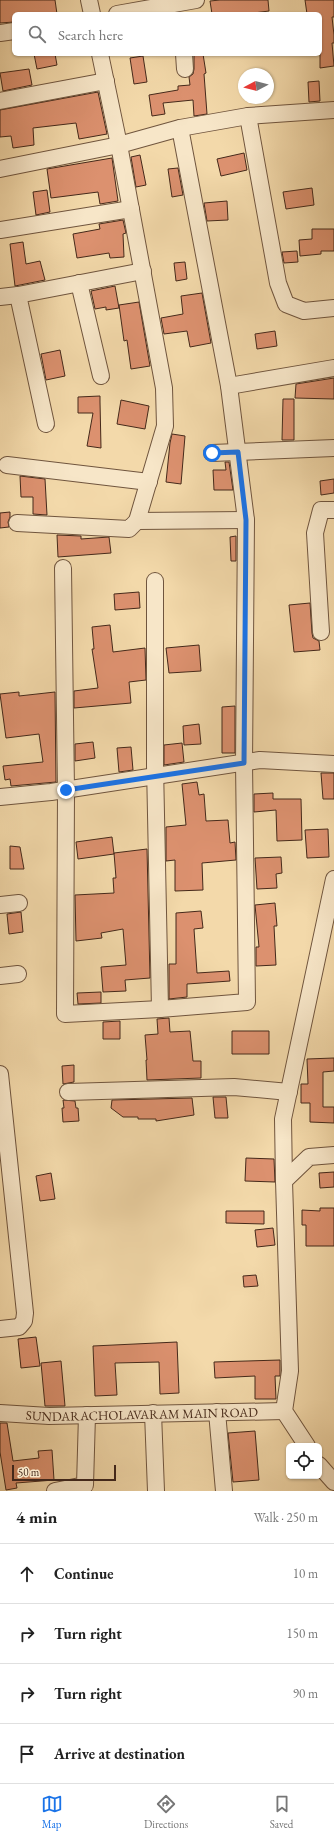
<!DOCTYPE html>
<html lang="en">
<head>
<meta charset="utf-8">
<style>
	:root { --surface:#fff; --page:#f2f2f2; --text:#222; --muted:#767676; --line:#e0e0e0; --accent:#1a73e8 }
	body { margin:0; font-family:"EB Garamond",serif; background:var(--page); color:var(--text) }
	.controls { position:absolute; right:12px; bottom:12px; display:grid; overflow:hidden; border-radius:6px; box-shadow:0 1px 3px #0004 }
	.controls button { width:36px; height:36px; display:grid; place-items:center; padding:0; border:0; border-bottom:1px solid var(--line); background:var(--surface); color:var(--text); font:20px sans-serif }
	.compass { position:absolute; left:238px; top:68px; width:36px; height:36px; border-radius:50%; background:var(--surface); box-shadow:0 1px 3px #0004; rotate:263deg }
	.scale { position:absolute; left:12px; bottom:10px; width:104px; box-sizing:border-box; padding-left:4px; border:2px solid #45291a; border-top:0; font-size:11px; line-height:14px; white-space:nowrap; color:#45291a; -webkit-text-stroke:3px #f7e6c8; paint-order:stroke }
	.stop { position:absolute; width:12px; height:12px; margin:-9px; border:3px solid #1a73e8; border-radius:50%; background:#fff }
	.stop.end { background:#1a73e8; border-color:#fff; box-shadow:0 1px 4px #0008 }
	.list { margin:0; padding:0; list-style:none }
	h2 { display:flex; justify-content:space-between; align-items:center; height:52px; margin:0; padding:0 16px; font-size:17px }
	h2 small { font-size:13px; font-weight:400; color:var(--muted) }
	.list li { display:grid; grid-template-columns:26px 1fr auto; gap:12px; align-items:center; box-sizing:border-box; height:60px; padding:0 16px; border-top:1px solid var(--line) }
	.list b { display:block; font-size:15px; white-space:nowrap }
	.list em { font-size:13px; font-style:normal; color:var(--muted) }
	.icon { flex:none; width:22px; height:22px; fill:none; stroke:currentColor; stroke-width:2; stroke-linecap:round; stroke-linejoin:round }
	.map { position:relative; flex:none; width:334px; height:1491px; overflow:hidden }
	.search { position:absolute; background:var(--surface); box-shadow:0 1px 3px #0004; left:12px; right:12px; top:12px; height:44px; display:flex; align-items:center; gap:10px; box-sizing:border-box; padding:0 14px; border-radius:6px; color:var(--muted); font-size:15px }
	.sheet { height:292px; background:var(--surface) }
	nav { display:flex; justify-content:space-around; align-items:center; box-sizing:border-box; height:56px; border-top:1px solid var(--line); background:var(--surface); font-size:11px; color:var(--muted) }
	nav a { display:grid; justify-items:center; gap:2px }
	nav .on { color:var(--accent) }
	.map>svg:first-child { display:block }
	.building { fill:#dc916f; stroke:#45291a }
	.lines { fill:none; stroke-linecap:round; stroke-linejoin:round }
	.street-casing { stroke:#70553e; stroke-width:18 }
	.street { stroke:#f7e6c8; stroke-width:16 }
	.route { stroke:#1a73e8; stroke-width:5 }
	.labels { text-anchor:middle; stroke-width:3; stroke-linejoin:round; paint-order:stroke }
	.street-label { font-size:13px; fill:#45291a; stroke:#f7e6c8 }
</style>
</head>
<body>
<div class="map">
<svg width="334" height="1491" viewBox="0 0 334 1491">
	<rect width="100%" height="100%" fill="#f3d9aa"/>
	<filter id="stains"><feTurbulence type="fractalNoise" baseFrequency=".005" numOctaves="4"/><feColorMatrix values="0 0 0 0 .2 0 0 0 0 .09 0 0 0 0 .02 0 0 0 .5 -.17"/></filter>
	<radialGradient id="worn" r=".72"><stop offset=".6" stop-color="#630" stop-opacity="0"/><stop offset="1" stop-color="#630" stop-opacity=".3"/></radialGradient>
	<path class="building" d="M0,0H55L57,14H14V22L0,23Z
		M220,0H268L269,11L246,14H212L210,1Z
		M305,0H334V17H332L334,35V43H332L334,66L320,68V14H307Z
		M34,54H55L57,65L37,69Z
		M194,54H203L206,73L204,74L207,114L194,116L193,100L163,103L165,114L152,116L149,95L178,90V86L190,85L189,77L193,74L194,69Z
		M143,56L147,82L134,84L130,58Z
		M29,69L32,85L3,91L0,73Z
		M319,81L320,101L309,102L308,82Z
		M98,92L107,134L79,139L76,123L33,128L34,145L13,148L11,136L0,137V110Z
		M244,153L247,170L221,176L217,159Z
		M140,155L146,185L136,187L131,157Z
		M112,158L118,201L100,204L98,192L51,198L47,169Z
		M178,168L183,195L172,197L168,169Z
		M312,188L314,205L286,209L283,192Z
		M47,190L50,212L36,215L33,192Z
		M227,201L228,220L207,221L204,203Z
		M123,220L126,233L123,234L124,257L110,258L109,253L77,258L73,234L100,229L99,224Z
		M312,229H334V251H321V254L300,256L299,240L312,239Z
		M23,242L26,264L40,261L45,280L15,286L10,244Z
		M297,251L298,262L284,263L282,252Z
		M185,262L187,279L176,281L174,263Z
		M115,286L119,308L106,310V307L95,309L91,291Z
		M202,293L211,343L190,347L187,331L164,334L161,318L183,314L181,296Z
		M139,302L150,366L131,369L127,340L124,341L119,305Z
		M275,331L277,346L257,349L255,334Z
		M60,350L65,376L46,380L41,354Z
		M334,378V399L295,398L296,384Z
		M100,396V402L101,448L87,446L93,413H78V397Z
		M283,399H294V440H282Z
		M121,400L149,406L145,429L117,424Z
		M172,434L185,436L181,484L166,482L170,443Z
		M225,462H229L233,490H214L213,470H226Z
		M20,476L45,479L47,515L33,514V497H21Z
		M334,479V493L321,495L320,481Z
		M10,512V517L8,522L9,527L0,528V513Z
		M57,535L81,536V539L109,537L111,553L58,557Z
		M236,536V561H231L230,537Z
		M139,592L140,608L115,610L114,594Z
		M310,603L312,633L313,638L319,641L320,650L294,652L289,605Z
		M110,625L113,652L145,648L146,680L129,682L131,703L74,708V691L98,688L92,649H94L92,627Z
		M199,645L201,671L169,673L166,648Z
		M19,692V696L55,692L56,782L11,786L10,779L5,780L3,766L43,762L39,734L6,738L0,694Z
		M235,706V753H222V707Z
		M199,724L201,744L184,745L183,726Z
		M93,742L95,758L75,761V744Z
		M182,743L184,762L164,765V745Z
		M131,747L133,770L119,772L117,748Z
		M321,773H334V799H323Z
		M197,782L199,795L204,794L206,821L228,820L230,843L235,842L236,860L202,863L203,890L175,891V860L166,861V827L186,825L182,784Z
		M273,793V799H301L302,840L277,841L276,810L254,812V794Z
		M328,829L329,857L307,858L305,830Z
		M112,837L114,854L78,859L76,842Z
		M10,846L20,847L24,869H10Z
		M147,849L150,978L125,980L126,991L103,992L101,967L126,965L123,929L101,933L102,938L76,941L75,895L114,893L113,878H116L114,853Z
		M281,857L282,873L276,874L277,888L257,889L255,858Z
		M275,903L277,926H274L276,965L256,966V947H259L255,905Z
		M201,911L203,928L194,929L197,973L229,971L230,981L187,984V997L169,999V964H176V913Z
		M21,912L23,932L9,934L7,914Z
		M101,992V1003L78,1004L77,993Z
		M169,1018L170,1032L190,1031L193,1061H201V1078L147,1080L146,1060H147L145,1035L158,1034L157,1019Z
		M120,1021V1039H103V1022Z
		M232,1031H269V1054H232Z
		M334,1058V1071L323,1072V1107H334V1123L310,1122V1103H301V1084H308L307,1059Z
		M74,1065V1082L63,1084L62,1066Z
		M213,1097H226L228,1118H215Z
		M192,1098L194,1115L156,1121V1119H138V1117H123L111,1108L112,1100Z
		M63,1100L75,1101L76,1108H78L79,1121L63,1122L62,1108H64Z
		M246,1158L274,1159L275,1182L245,1181Z
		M334,1172V1187L320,1188L319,1173Z
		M51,1173L55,1199L40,1201L36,1176Z
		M320,1208H334V1246H306V1225H302V1210L320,1211Z
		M226,1211H264V1224L226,1223Z
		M273,1228L275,1245L257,1247L255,1230Z
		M256,1275L258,1286L244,1287L243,1276Z
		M36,1337L40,1366L21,1368L18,1339Z
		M177,1342L179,1393L160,1394L159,1362L115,1363L117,1395L95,1396L93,1346Z
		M280,1360V1376H275L276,1399H255V1376L215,1378L214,1362Z
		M61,1361L65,1406H45L41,1363Z
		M0,1423H7L13,1461L39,1458L38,1451L52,1450L54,1480L16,1483L17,1488L6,1490L0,1452Z
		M255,1431L259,1480L233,1482L228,1433Z"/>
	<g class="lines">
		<defs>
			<g id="street">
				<path d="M89,0L92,14"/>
				<path d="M117,14L196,0"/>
				<path d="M0,33L14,31"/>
				<path d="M100,54L119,145L164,388L165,426L137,521"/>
				<path d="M184,54L185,69"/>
				<path d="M0,101L106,81"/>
				<path d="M248,116L278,283L286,304L304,311L334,308"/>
				<path d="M180,128L229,386L334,368"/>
				<path d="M0,169L119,145L180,128L248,116L334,110"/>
				<path d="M0,230L131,209"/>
				<path d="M79,283L101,376"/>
				<path d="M0,297L18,295"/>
				<path d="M46,424L18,295L143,271"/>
				<path d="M212,453L334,448"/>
				<path d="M7,465L149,482"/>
				<path d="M17,523L129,529L137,521L246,520"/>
				<path d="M63,568L66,790L65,1014L160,1009L247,1002L244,763L246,520L229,386"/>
				<path d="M155,581V766L160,1009"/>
				<path d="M321,632L315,533L321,510H334"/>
				<path d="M0,797L51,792L260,760L334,764"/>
				<path d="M0,905L19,903"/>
				<path d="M0,976L18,974"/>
				<path d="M0,1074L25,1313L24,1321L19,1327L0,1329"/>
				<path d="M68,1092L234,1087L289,1092"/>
				<path d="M284,1181L283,1119L334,879"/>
				<path d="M217,1412L224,1491"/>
				<path id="s1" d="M0,1413L49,1416L284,1411"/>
				<path d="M153,1413L156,1491"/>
				<path d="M307,1446L284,1411L290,1371L284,1181L309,1157L334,1155"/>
				<path d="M319,1465L334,1482"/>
				<path d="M55,1491L85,1485L87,1415"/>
			</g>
		</defs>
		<use href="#street" class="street-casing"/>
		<use href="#street" class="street"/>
	</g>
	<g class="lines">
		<path class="route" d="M66,790L244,763L246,520L238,452L212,453"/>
	</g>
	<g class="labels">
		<g class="street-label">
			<text dy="5" stroke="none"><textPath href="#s1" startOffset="142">SUNDARACHOLAVARAM MAIN ROAD</textPath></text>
		</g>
	</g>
	<rect width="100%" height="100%" filter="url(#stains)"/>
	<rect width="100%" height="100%" fill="url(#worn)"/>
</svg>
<div class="controls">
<button><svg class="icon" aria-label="locate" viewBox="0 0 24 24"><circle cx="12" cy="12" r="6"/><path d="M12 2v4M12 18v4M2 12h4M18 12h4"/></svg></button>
</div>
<svg class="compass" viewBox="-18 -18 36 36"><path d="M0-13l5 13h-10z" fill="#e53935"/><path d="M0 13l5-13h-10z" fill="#767676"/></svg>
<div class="scale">50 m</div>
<div class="stop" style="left:212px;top:453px"></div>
<div class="stop end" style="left:66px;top:790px"></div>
<div class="search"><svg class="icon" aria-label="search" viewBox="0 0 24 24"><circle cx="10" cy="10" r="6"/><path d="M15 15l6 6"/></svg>Search here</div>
</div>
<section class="sheet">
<h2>4 min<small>Walk · 250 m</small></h2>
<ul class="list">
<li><svg class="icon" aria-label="ahead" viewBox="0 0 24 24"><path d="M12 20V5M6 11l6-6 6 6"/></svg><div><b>Continue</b></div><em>10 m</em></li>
<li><svg class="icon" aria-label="right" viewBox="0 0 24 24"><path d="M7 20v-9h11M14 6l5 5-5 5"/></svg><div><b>Turn right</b></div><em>150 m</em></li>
<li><svg class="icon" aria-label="right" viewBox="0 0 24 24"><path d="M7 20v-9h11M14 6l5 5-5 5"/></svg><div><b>Turn right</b></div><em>90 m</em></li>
<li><svg class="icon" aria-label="arrive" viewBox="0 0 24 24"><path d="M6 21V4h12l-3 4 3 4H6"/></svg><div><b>Arrive at destination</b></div></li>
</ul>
</section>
<nav>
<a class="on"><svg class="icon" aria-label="map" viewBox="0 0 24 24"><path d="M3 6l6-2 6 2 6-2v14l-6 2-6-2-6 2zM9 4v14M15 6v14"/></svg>Map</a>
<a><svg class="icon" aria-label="directions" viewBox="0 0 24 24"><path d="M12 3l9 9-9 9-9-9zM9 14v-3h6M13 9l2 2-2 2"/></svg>Directions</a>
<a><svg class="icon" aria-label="saved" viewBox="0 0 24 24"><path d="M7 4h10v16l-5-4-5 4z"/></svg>Saved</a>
</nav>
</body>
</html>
